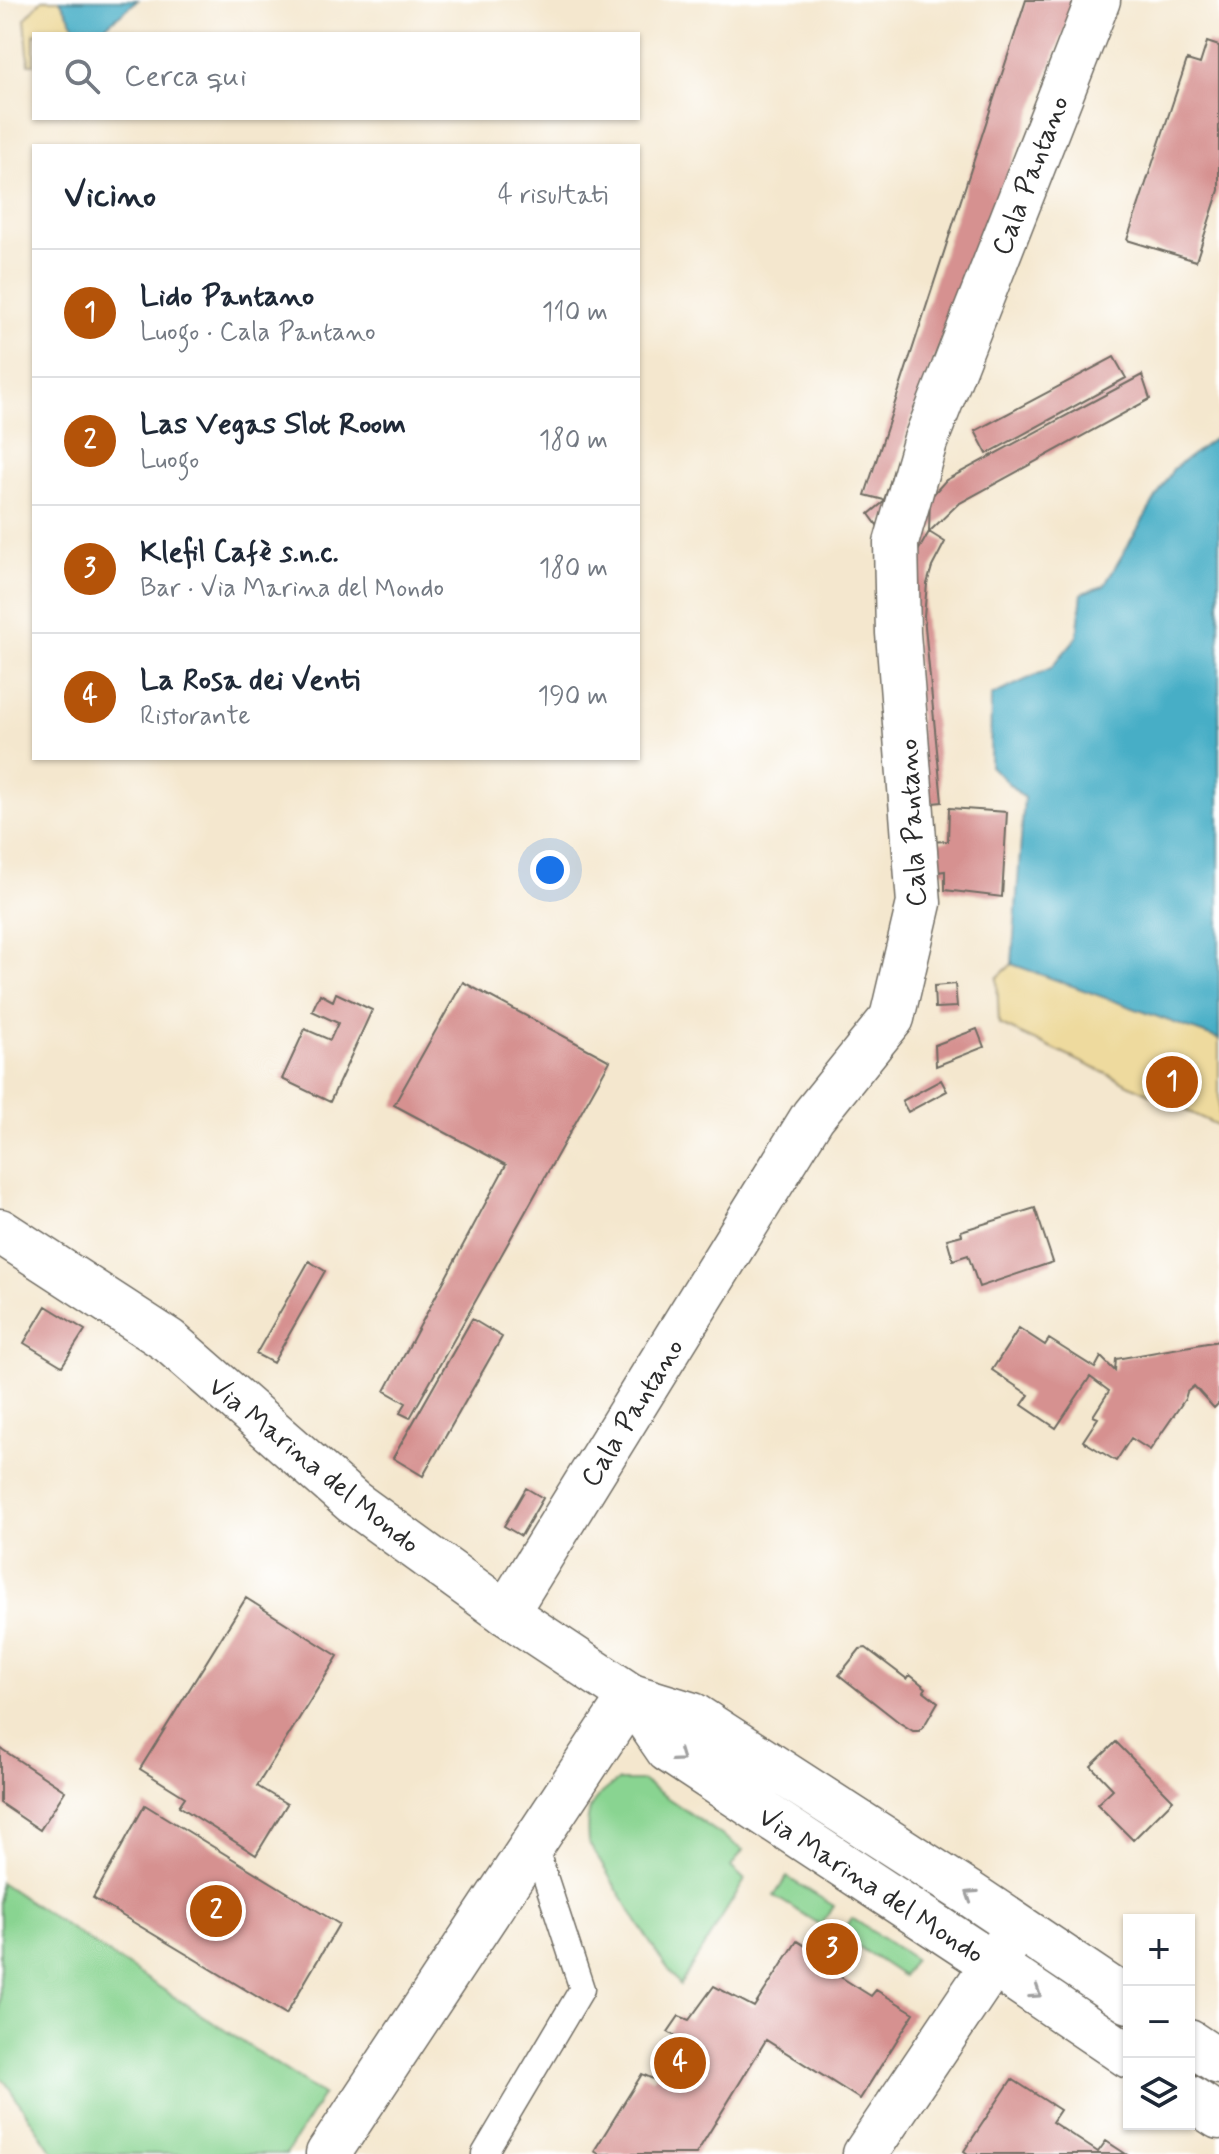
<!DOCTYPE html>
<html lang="it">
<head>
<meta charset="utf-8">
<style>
	:root { --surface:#fff; --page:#f6f6f7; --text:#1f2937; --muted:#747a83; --line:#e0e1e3; --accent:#b45309 }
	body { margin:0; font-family:Mynerve,sans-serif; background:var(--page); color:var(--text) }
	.controls { position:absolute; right:24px; bottom:24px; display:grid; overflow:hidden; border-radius:0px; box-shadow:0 2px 6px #0004 }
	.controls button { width:72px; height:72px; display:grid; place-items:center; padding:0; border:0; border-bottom:2px solid var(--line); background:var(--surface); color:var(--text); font:40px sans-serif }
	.you { position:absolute; left:550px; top:870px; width:28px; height:28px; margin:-20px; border:6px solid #fff; border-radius:50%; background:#1a73e8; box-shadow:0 0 0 12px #1a73e833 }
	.badge { display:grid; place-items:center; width:52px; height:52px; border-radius:50%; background:var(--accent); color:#fff; font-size:26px; font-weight:700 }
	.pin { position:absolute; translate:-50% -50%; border:4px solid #fff; box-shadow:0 2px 8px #0006 }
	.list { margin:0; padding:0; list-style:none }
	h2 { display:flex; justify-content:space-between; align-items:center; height:104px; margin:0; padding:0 32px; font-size:34px }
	h2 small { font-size:26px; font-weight:400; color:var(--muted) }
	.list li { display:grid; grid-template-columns:52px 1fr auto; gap:24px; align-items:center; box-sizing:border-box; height:128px; padding:0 32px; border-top:2px solid var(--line) }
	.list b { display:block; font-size:30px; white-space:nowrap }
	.list p { margin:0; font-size:26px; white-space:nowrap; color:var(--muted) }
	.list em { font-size:26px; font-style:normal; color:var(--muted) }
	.icon { flex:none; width:44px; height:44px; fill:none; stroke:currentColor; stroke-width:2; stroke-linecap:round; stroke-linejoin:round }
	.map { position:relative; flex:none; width:1219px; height:2154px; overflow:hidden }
	.search { position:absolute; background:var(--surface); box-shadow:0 2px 6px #0004; left:32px; top:32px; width:608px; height:88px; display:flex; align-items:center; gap:20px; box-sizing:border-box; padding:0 28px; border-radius:0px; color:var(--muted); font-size:30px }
	.panel { position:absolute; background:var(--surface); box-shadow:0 2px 6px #0004; left:32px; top:144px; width:608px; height:616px; border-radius:0px }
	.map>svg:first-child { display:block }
	.green { fill:#89d491; stroke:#5a805e; stroke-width:2 }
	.sand { fill:#eeda9e; stroke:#8c8264; stroke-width:2 }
	.water { fill:#47aec6; stroke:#396c78; stroke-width:2 }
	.building { fill:#d69190 }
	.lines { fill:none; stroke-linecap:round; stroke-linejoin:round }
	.service-casing { stroke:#716d64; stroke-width:27 }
	.minor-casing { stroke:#716d64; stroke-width:47 }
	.tertiary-casing { stroke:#716d64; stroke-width:47 }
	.service { stroke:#fff; stroke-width:24 }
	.minor { stroke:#fff; stroke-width:44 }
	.tertiary { stroke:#fff; stroke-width:44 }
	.oneway { stroke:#a0a0a0 }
	.labels { text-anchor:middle; stroke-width:6; stroke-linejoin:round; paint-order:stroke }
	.street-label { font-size:28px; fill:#2b2b2b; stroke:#fff }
</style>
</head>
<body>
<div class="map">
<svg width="1219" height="2154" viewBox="0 0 1219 2154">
	<rect width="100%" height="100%" fill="#fff"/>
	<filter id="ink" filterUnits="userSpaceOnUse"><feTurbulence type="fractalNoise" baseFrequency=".0125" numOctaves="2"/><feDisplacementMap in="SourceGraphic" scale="16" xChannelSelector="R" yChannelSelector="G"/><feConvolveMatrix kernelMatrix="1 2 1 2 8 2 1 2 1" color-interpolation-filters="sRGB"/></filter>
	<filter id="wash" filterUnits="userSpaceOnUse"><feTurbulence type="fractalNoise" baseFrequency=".006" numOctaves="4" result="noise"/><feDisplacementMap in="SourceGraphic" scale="32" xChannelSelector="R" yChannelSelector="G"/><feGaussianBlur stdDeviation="1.8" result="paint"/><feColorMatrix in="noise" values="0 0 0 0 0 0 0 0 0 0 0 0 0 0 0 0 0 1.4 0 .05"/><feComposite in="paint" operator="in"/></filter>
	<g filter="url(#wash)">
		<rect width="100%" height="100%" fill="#f4e7ce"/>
		<path class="green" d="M618,1781H643L743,1850L731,1867L745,1880L680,1985L656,1952L588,1842C585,1809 590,1800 618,1781Z
			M787,1877L834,1906L821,1925L774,1896Z
			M0,1882L323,2095L286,2154H54L4,2080L0,2078Z
			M852,1918L914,1959L903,1976L841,1935Z"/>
		<path class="sand" d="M42,0H60L79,34H34V64H29L25,19Z
			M1012,964L1219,1039V1126L999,1024L997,978Z"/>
		<path class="water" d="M60,0H138L96,34H79Z
			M1219,435V1039L1012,964L1024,798L990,766L991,696L1051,668L1077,637L1082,593L1104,586L1173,469Z"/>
		<g id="blocks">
			<path class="building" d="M1026,0H1076L915,408L884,500L865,495Z
				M1207,42L1219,46V190L1196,261L1127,240L1187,60L1200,64Z
				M1114,357L1126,378L987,454L975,431Z
				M1142,375L1150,399L958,504L929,532L930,498L946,480Z
				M885,501L894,512L877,525L869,514Z
				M929,532L945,542L932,567L927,584L924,616L942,802L922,804L913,560Z
				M949,808L1007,812L1002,897L945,890V871L930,873L927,842L948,841Z
				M463,982L610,1061L410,1418L400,1413L406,1403L385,1391L506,1165L394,1105Z
				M955,984L957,1007L935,1008L934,986Z
				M336,993L372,1010L330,1102L282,1079L305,1029L330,1040L338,1023L312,1011L320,994L333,1001Z
				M977,1029L984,1047L936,1066L935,1045Z
				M941,1080L947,1091L908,1112L902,1101Z
				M1035,1208L1053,1262L979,1287L968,1255L953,1260L947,1239L962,1235L961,1231Z
				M309,1261L325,1271L273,1363L256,1354Z
				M46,1306L85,1330L62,1366L24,1343Z
				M472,1319L502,1337L423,1476L393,1458Z
				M1019,1328L1045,1345L1049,1339L1095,1368L1101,1357L1115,1371L1116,1359L1219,1341V1364L1217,1366L1219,1368V1403L1214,1408L1194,1386L1187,1392L1185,1399L1150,1450L1131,1438L1116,1461L1083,1441L1098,1418L1093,1416L1109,1391L1090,1377L1056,1428L1022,1405L1029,1395L992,1370Z
				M526,1488L543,1498L521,1536L504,1526Z
				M246,1598L338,1656L257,1786L287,1804L256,1855L179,1806L185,1797L140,1769Z
				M866,1648L907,1679L910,1675L926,1688L924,1691L938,1702L924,1726L919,1731H913L900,1723L839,1675L860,1649Z
				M1116,1742L1173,1800L1133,1840L1097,1804L1113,1789L1091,1766Z
				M0,1748L65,1791L40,1830L0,1803Z
				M145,1805L339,1924L286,2014L93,1898Z
				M797,1941L835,1964L831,1971L871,1996L876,1990L914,2013L860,2099L766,2040L696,2154H599L594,2151L642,2074L653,2079L678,2038L668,2032L679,2016L689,2020L714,1986L754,2007Z
				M1012,2079L1060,2110L1052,2122L1098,2152L1106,2141L1126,2154H968L964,2151Z"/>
		</g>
	</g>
	<g filter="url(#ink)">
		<use href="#blocks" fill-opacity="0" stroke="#716d64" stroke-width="2"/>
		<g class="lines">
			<defs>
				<path id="service" d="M484,2154L582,1989L534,1843"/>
				<path id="minor" d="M506,1613L813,1116L892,1018L919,903L898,633L896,543L925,442L1098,0
					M631,1696L668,1750L993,1964L1129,2056
					M631,1696L693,1715L970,1894L1129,2001
					M1189,2042L1219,2062
					M1189,2097L1219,2117
					M328,2154L631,1696
					M865,2154L1009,1940"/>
				<path id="tertiary" d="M0,1231L169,1341L353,1502L506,1613L631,1696"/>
			</defs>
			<use href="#service" class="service-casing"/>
			<use href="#minor" class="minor-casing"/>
			<use href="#tertiary" class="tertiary-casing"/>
			<use href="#service" class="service"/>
			<use href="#minor" class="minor"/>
			<use href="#tertiary" class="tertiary"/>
		</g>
		<defs><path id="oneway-chevron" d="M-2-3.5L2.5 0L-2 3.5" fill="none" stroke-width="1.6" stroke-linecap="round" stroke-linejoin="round" transform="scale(2)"/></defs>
		<g class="oneway">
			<use href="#oneway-chevron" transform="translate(679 1757) rotate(35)"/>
			<use href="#oneway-chevron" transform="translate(971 1895) rotate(-147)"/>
			<use href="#oneway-chevron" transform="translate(1036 1993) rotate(34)"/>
		</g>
	</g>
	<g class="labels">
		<g class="street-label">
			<text transform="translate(1029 175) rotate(-69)" y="10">Cala Pantano</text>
			<text transform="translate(911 823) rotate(-93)" y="10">Cala Pantano</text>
			<text transform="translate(631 1412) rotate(-58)" y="10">Cala Pantano</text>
			<text transform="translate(315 1464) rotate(39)" y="10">Via Marina del Mondo</text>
			<text transform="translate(872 1884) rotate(33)" y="10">Via Marina del Mondo</text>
		</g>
	</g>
</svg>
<div class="controls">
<button>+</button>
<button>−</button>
<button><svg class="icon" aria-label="layers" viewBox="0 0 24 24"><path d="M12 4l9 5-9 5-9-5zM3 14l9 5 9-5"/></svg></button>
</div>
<div class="you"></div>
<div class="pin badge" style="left:1172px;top:1082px">1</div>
<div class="pin badge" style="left:216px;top:1911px">2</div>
<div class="pin badge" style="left:832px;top:1949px">3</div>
<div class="pin badge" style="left:680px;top:2063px">4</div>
<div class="search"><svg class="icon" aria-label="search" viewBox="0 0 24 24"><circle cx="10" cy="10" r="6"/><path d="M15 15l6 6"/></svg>Cerca qui</div>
<section class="panel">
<h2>Vicino<small>4 risultati</small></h2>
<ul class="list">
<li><span class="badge">1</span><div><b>Lido Pantano</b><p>Luogo · Cala Pantano</p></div><em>110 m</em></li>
<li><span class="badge">2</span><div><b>Las Vegas Slot Room</b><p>Luogo</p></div><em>180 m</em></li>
<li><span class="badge">3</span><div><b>Klefil Cafè s.n.c.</b><p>Bar · Via Marina del Mondo</p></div><em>180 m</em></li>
<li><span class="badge">4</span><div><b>La Rosa dei Venti</b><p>Ristorante</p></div><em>190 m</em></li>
</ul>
</section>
</div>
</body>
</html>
